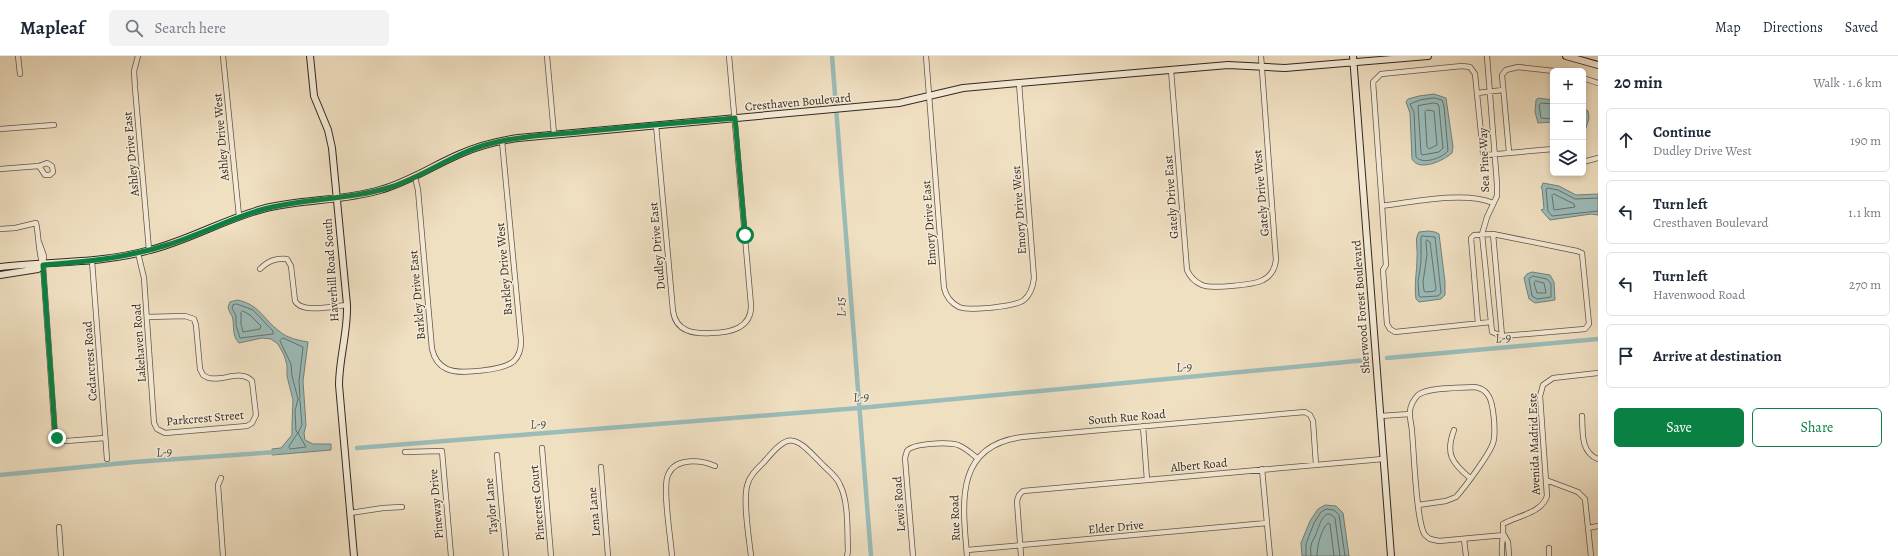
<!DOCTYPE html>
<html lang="en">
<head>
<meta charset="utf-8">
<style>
	:root { --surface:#fff; --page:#f2f2f3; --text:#1f2937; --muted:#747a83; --line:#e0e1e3; --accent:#0b8043 }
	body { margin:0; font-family:Alegreya,serif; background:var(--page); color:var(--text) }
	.controls { position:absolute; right:12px; top:12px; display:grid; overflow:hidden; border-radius:6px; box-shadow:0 2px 6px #0003 }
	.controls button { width:36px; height:36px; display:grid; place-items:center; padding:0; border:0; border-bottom:1px solid var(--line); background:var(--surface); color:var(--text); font:20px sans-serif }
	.stop { position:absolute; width:12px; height:12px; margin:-9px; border:3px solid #0b8043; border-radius:50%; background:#fff }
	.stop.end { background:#0b8043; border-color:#fff; box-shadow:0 1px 4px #0008 }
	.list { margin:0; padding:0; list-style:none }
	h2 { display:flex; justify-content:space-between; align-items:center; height:52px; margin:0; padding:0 16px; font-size:17px }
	h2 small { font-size:13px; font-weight:400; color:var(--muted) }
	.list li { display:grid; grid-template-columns:26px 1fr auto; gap:12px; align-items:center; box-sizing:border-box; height:64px; margin:0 8px 8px; padding:0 8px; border:1px solid var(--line); border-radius:6px }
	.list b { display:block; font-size:15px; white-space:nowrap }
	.list p { margin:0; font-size:13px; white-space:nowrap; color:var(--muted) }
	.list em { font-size:13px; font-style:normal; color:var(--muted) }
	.actions { display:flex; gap:8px; padding:12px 16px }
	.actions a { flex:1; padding:9px 0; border:1px solid var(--accent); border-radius:6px; text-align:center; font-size:14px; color:var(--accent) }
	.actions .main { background:var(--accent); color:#fff }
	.icon { flex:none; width:22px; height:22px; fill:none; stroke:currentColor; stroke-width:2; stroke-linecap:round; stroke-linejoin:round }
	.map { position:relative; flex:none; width:1598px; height:500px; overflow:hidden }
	header { display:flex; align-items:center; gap:24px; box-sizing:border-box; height:56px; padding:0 20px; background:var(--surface); border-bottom:1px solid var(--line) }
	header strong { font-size:19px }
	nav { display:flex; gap:22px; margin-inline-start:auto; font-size:14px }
	.search { width:280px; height:36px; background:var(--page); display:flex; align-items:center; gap:10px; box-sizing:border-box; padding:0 14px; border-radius:6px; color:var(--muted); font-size:15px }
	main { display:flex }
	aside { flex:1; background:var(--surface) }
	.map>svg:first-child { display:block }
	.water { fill:#9bbcb9; stroke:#72817c }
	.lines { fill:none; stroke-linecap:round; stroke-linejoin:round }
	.shore { stroke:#68726d; stroke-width:1 }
	.canal { stroke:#9bbcb9; stroke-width:4.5 }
	.street-casing { stroke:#635649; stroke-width:6 }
	.secondary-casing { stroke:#342821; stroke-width:8 }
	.street { stroke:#f5ebd7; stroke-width:4.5 }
	.secondary { stroke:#f5ebd7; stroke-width:6 }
	.route { stroke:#0b8043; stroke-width:5 }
	.labels { text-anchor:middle; stroke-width:3; stroke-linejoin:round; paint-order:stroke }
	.street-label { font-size:12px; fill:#342821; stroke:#f5ebd7 }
	.water-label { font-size:13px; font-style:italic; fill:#4e4d47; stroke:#f5ebd7 }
</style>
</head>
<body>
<header>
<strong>Mapleaf</strong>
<div class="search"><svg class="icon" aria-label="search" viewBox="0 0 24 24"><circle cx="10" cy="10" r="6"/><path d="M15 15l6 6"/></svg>Search here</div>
<nav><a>Map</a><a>Directions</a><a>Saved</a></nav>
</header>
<main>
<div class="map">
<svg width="1598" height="500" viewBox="0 0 1598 500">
	<rect width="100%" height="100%" fill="#f0e0c2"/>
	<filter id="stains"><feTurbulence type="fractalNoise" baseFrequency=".005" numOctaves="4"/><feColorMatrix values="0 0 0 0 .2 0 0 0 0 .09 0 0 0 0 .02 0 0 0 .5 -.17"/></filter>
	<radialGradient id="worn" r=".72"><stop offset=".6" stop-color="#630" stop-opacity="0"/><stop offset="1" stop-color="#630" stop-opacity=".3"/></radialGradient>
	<path class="water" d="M1434,38L1446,42L1453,91L1452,97C1443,105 1419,116 1412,103L1410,57L1406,46L1408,43L1419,40Z
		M1538,42L1553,44V66L1538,67L1535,56L1536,44Z
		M1583,51L1588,55L1589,62L1585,75H1583Z
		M1543,127L1559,130L1576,139L1598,138V159L1591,158L1550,164L1541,154L1544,153L1542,132H1541Z
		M1428,175L1435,176L1439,178L1445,226V239L1441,243L1419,246L1416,243C1414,227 1417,216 1417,201C1418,192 1414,184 1419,176Z
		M1532,216L1550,219L1554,226L1555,244L1535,247L1529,243L1524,222L1527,218Z
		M237,244C259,248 263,263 279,275C287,282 297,284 308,286L303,325L306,369L304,377L305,384L313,388H331V394L272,399V393L281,392L292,379V368L293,344L287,320V309L284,299L278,288L271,283L262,282L239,287C231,279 235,268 232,260C230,257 229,255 228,251L230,246Z
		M1325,449L1336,450L1343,457L1349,500H1302L1301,487L1310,465L1318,453Z"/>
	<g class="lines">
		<path class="shore" d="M1434,42L1442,44L1444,50L1448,95C1442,102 1423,109 1416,101L1414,56L1410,48L1420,44Z
			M1434,47L1438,48L1439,51L1443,92L1439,96L1422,99L1421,97L1418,50Z
			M1553,48L1541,47L1539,49L1541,62L1553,63
			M1427,54L1434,55L1437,89L1429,93L1427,91L1425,56Z
			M1554,138L1574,148L1575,151L1554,154L1552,140Z
			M1598,142L1575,143L1558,134L1548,132L1546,133L1548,155L1552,160L1598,155
			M1422,180L1435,181L1441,237L1438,240L1421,241L1419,240L1418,226L1421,206V182Z
			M1427,184L1430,186L1436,233L1435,235L1426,236L1424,235L1423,226L1427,199L1426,186Z
			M1533,220L1547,223L1551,228V241L1537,243L1532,240L1529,223Z
			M1536,225L1544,227L1546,237H1537L1534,227Z
			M237,248L253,254L273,275V278L240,282L236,269V260L232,252L233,249Z
			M243,255L250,259L261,270L260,273L243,276L241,268V257Z
			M283,282L303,291L299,325L300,341L299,343L300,345L302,369L298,377L296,375L295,355L298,343L292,320L291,308L280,285Z
			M298,377L306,391L290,393L289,391Z
			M1306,500V488L1314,467L1321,456L1326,453L1334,454L1339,459L1345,500
			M1311,500C1311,497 1310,493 1311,490C1311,486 1315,482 1316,478C1319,471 1324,449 1335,462L1340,500
			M1317,500C1317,490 1321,473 1328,467L1330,468L1334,500"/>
		<path class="canal" d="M832,0L871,500
			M1387,302L1598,283
			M357,392L859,352L1367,304
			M0,419L134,406L277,396"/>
		<defs>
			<path id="street" d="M18,0L20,18
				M138,0L134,15L135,32L149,194
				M223,0L239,160
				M547,0L554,78
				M926,0L944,232C946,240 951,247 959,251C970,255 1015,251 1024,244C1031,238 1033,231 1034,222L1019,27
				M1487,0L1497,128V140L1487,161L1482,178L1492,276L1502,280
				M1171,14L1187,214C1190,221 1195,226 1202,229C1211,233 1254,229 1263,224C1271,220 1275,212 1276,204L1261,0
				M1583,22L1598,27
				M1477,37L1503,34
				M656,69L673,255C676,276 694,278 711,277C730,277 752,272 751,249L729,0
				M0,73L54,69
				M1509,96L1502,19L1506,14L1518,11L1554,15
				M1583,106L1598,102
				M0,113L39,110L47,107L52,110L53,116L50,119H45L39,110
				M415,121L418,134L432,293C434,302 438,309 447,313C459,319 504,314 514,305C519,300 521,292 521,285L502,85
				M1382,150L1373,26L1381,18L1462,10L1470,11L1475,18L1483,97L1486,99L1553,93
				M0,173L15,172L36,167C39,180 38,194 42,206
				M39,186L44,200L43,209L55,379L59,384L66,385L105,382
				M138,197L144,222L154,367L157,373L165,377L247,370L252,367L256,359L252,325C240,311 217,330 203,319L200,313L196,269L194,263L185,260L147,261
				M92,205L107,403
				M260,213C268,205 275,202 287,203L291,210L295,245C302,258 333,250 347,249
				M1491,266L1395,276L1390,273L1387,268L1383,214L1386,209L1382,150C1412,146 1466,135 1493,147
				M1478,267L1471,182L1474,179L1493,178L1577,195L1582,197L1589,268L1585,273L1502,280L1493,178
				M1380,360L1410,358
				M1582,360C1583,375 1580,396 1598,403
				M1143,370L1147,424
				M1454,374C1445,398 1452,407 1470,422
				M542,392L551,500
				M405,396L442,395L451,500
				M497,399L506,500
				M601,411L608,500
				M1262,413L1270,500
				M221,422L218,429L223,500
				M1546,424L1578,436L1585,443L1591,500
				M1418,449L1446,445L1456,441C1465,431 1489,399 1493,387C1496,378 1494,347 1488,339C1485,334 1481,332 1475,331C1462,332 1428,331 1418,339C1414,343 1410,350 1410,355C1409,362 1412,370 1412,376C1414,395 1416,467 1425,479L1430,483L1439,485L1504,479
				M350,457L383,452L402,451
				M59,471L61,500
				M1588,472L1598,470
				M1504,479L1508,486L1509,500
				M1464,483L1466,500
				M1549,492V500
				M967,494L1267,467
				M672,500C671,484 662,431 668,419C675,401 701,404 715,410
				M751,500C749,482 743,447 747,430C749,420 757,413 764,406C789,376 794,379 820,406C826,413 837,420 840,429C849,446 847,476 848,495L847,500
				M913,500L905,402L907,395C913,387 948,386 958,389C966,392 972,398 978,403
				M967,500C963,450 953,390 1022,381L1305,356L1310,359L1313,365L1316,409
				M1021,500L1017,445L1019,439L1023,435L1383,403
				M1502,500C1501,489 1504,479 1503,468C1517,460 1542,457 1547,440L1540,340L1543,329L1553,322L1598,317"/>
			<path id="secondary" d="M310,0L314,40L328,74L332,92L347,249C348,276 339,302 339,329L354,500
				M1353,0L1391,500
				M1566,0L1598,9
				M0,211C50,205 100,208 150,194C190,184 226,162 266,152C304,143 343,145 380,134C409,126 432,110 460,98C478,90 498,85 518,82L899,47L963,32L1019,27L1228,9L1285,12L1428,0
				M0,219L38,213L43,209"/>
		</defs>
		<use href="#street" class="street-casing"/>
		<use href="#secondary" class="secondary-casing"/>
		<use href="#street" class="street"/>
		<use href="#secondary" class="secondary"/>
	</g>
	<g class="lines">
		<path class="route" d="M57,382L55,376L43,209C85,206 126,202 167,189C200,179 230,162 264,153C306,142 349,144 391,131C425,120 454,97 489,88C515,81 543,79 570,77C625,71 680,67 735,62L745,179"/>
	</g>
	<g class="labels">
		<g class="street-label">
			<text transform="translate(798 46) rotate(-5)" y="4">Cresthaven Boulevard</text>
			<text transform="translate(221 81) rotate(-95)" y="4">Ashley Drive West</text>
			<text transform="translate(131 98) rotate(-95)" y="4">Ashley Drive East</text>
			<text transform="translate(1484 104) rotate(-92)" y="4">Sea Pine Way</text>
			<text transform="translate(1261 137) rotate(-95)" y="4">Gately Drive West</text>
			<text transform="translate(1171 141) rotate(-94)" y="4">Gately Drive East</text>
			<text transform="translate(1019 154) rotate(-94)" y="4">Emory Drive West</text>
			<text transform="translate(929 167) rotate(-94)" y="4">Emory Drive East</text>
			<text transform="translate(657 190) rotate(-95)" y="4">Dudley Drive East</text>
			<text transform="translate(504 213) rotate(-95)" y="4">Barkley Drive West</text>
			<text transform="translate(331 214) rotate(-94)" y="4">Haverhill Road South</text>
			<text transform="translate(417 239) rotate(-95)" y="4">Barkley Drive East</text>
			<text transform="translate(1361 251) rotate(-94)" y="4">Sherwood Forest Boulevard</text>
			<text transform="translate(139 287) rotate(-94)" y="4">Lakehaven Road</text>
			<text transform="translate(90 305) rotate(-94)" y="4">Cedarcrest Road</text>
			<text transform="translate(1127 361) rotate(-5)" y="4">South Rue Road</text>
			<text transform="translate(205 362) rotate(-5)" y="4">Parkcrest Street</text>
			<text transform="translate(1534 388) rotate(-92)" y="4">Avenida Madrid Este</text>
			<text transform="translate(1199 409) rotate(-5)" y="4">Albert Road</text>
			<text transform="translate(537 447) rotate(-95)" y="4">Pinecrest Court</text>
			<text transform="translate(436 448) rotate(-95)" y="4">Pineway Drive</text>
			<text transform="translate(899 448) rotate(-94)" y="4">Lewis Road</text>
			<text transform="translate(491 450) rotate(-95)" y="4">Taylor Lane</text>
			<text transform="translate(594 456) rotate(-95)" y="4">Lena Lane</text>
			<text transform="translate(955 462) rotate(-92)" y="4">Rue Road</text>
			<text transform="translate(1116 471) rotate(-5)" y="4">Elder Drive</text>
		</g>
		<g class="water-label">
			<text transform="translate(840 251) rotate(-94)" y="5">L-15</text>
			<text transform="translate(1503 281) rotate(-5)" y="5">L-9</text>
			<text transform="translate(1184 310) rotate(-5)" y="5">L-9</text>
			<text transform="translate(861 340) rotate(-5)" y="5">L-9</text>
			<text transform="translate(538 367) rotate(-5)" y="5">L-9</text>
			<text transform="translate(164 395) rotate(-5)" y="5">L-9</text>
		</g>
	</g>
	<rect width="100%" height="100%" filter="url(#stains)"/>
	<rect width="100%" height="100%" fill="url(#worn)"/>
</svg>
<div class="controls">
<button>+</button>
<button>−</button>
<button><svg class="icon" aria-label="layers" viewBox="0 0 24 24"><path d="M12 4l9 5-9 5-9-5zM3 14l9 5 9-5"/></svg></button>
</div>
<div class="stop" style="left:745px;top:179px"></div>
<div class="stop end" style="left:57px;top:382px"></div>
</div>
<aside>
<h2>20 min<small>Walk · 1.6 km</small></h2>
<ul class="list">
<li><svg class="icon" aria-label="ahead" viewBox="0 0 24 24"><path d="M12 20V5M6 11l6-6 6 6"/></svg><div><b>Continue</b><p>Dudley Drive West</p></div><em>190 m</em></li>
<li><svg class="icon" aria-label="left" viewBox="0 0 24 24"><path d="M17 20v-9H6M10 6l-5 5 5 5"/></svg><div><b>Turn left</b><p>Cresthaven Boulevard</p></div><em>1.1 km</em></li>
<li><svg class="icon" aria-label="left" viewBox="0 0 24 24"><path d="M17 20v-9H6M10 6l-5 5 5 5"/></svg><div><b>Turn left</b><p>Havenwood Road</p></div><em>270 m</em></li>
<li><svg class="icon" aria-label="arrive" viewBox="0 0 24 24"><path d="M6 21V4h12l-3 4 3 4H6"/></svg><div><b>Arrive at destination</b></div></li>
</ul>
<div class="actions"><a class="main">Save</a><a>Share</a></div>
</aside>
</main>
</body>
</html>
